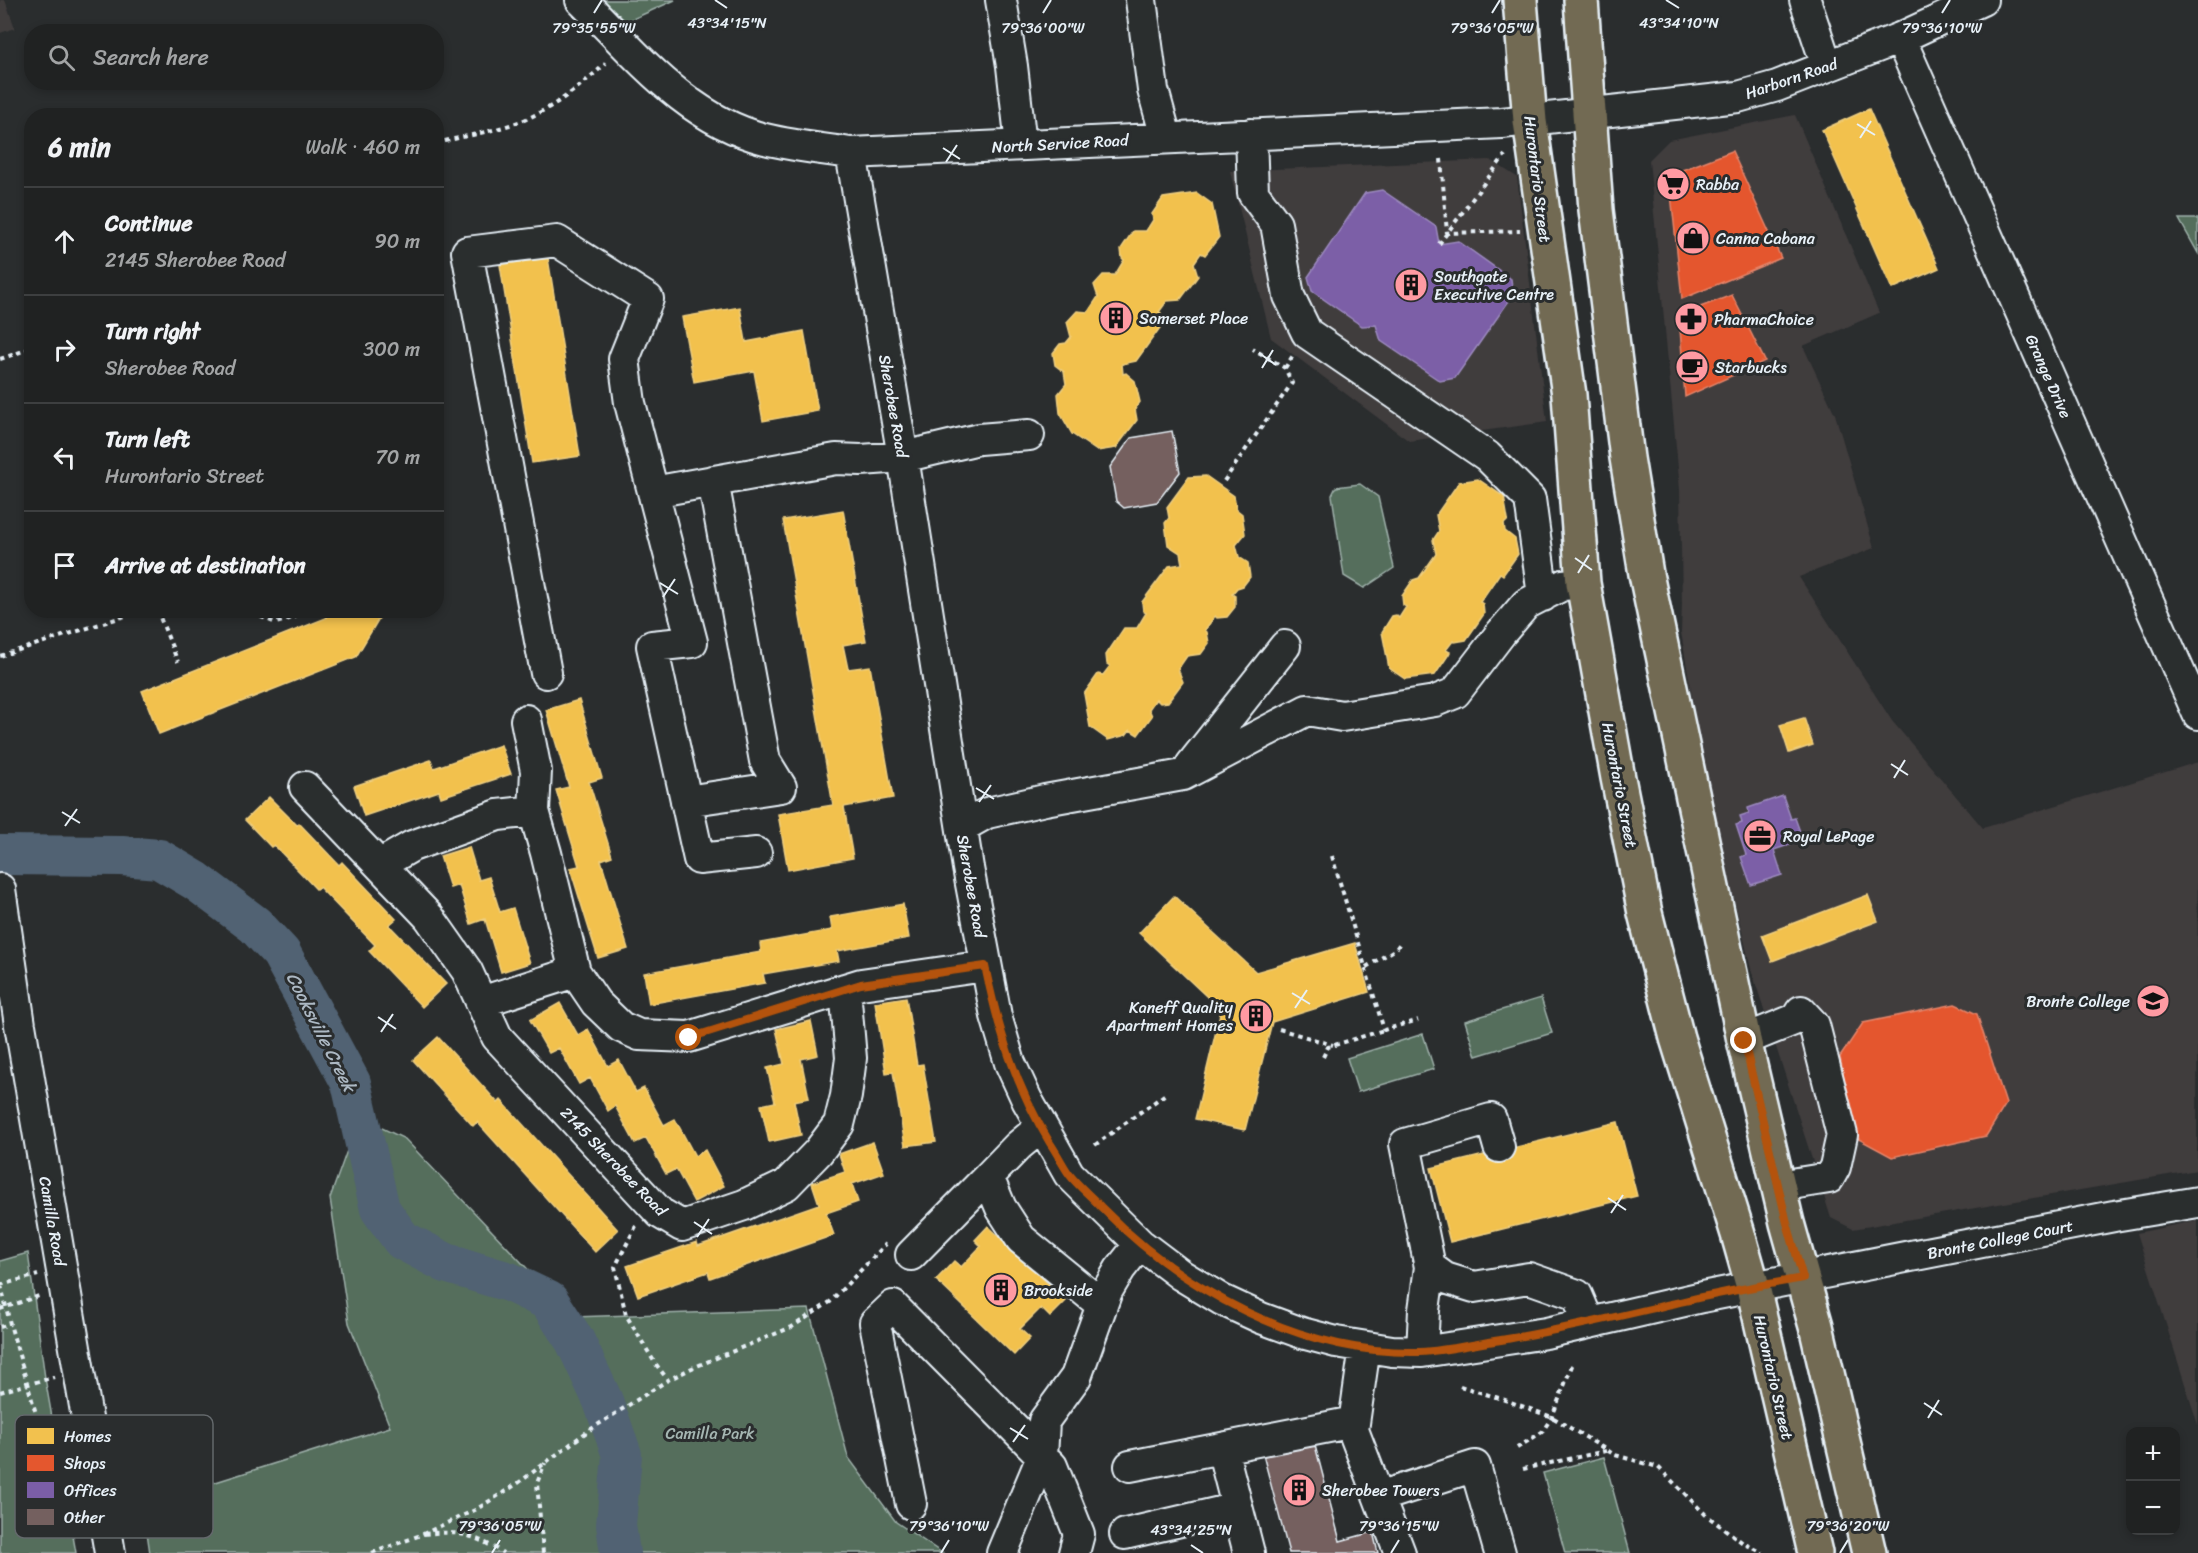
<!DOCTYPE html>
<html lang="en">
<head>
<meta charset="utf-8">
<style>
	:root { --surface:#202222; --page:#282a2a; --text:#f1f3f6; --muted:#a2a4a5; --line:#3d3f40 }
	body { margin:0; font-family:Sriracha,sans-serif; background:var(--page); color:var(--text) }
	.controls { position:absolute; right:18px; bottom:18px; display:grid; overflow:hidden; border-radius:12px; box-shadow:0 3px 9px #0003 }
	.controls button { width:54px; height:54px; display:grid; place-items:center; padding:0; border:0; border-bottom:2px solid var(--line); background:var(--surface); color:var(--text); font:30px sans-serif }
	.stop { position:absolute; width:18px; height:18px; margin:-14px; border:4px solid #b45309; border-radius:50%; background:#fff }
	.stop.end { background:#b45309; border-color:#fff; box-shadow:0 2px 6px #0008 }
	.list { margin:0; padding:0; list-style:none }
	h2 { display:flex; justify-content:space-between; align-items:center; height:78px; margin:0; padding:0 24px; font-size:26px }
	h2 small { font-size:20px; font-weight:400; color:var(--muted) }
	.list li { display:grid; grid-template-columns:39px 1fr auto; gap:18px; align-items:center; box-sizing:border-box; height:108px; padding:0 24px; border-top:2px solid var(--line) }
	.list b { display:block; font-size:22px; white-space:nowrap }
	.list p { margin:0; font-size:20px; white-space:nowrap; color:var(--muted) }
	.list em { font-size:20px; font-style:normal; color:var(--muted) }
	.icon { flex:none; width:33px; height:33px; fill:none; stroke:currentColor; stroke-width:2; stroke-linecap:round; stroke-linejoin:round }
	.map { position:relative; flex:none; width:2198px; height:1553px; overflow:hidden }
	.search { position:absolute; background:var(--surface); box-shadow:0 3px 9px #0003; left:24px; top:24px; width:420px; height:66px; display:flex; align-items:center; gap:15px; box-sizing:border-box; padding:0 21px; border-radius:24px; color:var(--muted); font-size:22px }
	.panel { position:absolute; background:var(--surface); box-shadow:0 3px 9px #0003; left:24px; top:108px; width:420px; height:510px; border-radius:24px }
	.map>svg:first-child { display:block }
	.built { fill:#403c3d }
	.green { fill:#546e5c; stroke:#9eb0aa; stroke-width:1.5 }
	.homes { fill:#f2c14e; stroke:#efcf81; stroke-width:1.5 }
	.shops { fill:#e4572e; stroke:#e5856b; stroke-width:1.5 }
	.offices { fill:#7b5ea7; stroke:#9c8abf; stroke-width:1.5 }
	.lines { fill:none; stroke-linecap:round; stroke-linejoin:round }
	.river { stroke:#516273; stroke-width:40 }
	.building { fill:#74605f; stroke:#e8f1f8; stroke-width:1.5 }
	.minor-casing { stroke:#e8f1f8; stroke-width:34 }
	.major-casing { stroke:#e8f1f8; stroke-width:38 }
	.path { stroke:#e8f1f8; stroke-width:4; stroke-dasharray:4.5 4.5; stroke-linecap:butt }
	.minor { stroke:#2a2d2e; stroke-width:30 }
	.major { stroke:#726b52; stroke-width:33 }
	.route { stroke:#b45309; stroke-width:8 }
	.ticks { fill:none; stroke:#e8f1f8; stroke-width:2 }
	.labels { text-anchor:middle; stroke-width:6; stroke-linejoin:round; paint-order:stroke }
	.street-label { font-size:16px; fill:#e8f1f8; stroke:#2a2d2e }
	.poi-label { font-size:16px; fill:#e8f1f8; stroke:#2a2d2e; text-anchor:start }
	.park-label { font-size:16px; fill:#a5b6b2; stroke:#2a2d2e }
	.water-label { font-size:18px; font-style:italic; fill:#acb8c3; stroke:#2a2d2e }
	.key { fill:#2a2d2e; stroke:#63686b; stroke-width:1.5 }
	.key-label { font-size:16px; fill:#e8f1f8 }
	.ticks-label { font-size:15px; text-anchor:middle; fill:#e8f1f8; stroke:#2a2d2e; stroke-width:6; stroke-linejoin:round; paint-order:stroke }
</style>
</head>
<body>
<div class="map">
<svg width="2198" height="1553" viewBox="0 0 2198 1553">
	<rect width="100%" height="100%" fill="#2a2d2e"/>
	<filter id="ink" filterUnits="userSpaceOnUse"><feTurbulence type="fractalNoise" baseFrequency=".0167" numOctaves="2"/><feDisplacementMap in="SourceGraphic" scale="12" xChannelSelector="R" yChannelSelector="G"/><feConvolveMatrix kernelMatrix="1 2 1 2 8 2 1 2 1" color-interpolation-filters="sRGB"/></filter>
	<g filter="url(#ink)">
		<path class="built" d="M0,0H5L15,28L0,33Z
			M1795,115L1879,313L1803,346L1835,414L1874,548L1799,577L1892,721L1983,828L2198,762L2197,1170L1853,1229L1831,1218L1751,969L1707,786L1681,632L1682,604L1680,489L1649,160L1669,140Z
			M1490,160L1517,177L1547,422L1409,441L1271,338L1230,171Z
			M2198,1220V1425L2137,1233Z"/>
		<path class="green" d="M604,0H675L626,22Z
			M2179,219H2198V253Z
			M1360,484L1378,497L1394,568L1364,588L1344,576L1332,495L1336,487Z
			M1541,998L1552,1033L1476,1056L1465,1021Z
			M1423,1034L1434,1069L1358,1092L1347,1058Z
			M359,1117L405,1139L573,1317L809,1309L848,1457L896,1522L942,1553H150L143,1505L390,1427L349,1323L330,1198Z
			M28,1253L45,1378L76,1553H0V1261Z
			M1604,1457L1630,1553H1565L1543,1473Z"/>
		<path class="homes" d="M1869,109L1939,268L1892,289L1822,130Z
			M1197,193L1212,204L1219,237L1205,255L1201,253L1194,263L1198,276L1180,300L1167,301L1159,312L1161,313L1162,325L1136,361L1122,364L1123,374L1126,373L1135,381L1140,402L1135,409L1137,420L1116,448L1097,451L1072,434L1060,413L1058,394L1066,384L1064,372L1055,365L1053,353L1060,344L1066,343L1071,337L1067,322L1077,311L1088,312L1098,297L1094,285L1103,275H1115L1124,260L1122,258L1121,249L1133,231H1146L1153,220L1152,214L1163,198Z
			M548,258L580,456L532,463L500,265Z
			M740,307L746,342L804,331L818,411L763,421L754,371L694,382L682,317Z
			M1206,476L1234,496L1236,509L1242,514L1245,534L1236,545L1239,557L1248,563L1250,577L1243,586L1237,588L1232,594L1235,596V607L1227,617L1217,618L1215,616L1205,630L1207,632L1209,643L1201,654L1187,656L1178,669L1183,682L1168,702L1160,703L1156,699L1149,709L1152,716L1138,735L1130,730L1126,735L1108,740L1090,727L1084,694L1098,674L1103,675L1110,666L1107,664L1106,655L1124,628H1137L1146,613L1143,611L1142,602L1169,566L1182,564L1180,553L1168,545L1165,523L1169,518L1167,507L1189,477Z
			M1478,479L1504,497L1508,520L1504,524L1505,531L1515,539L1518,554L1503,575L1500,573L1480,602L1483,604L1484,614L1466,640L1455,642L1453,641L1446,650L1450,652L1449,654L1435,675L1405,679L1389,668L1382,632L1392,616L1396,615L1399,618L1406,607L1403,605L1402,596L1413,580L1419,578L1436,554L1433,540L1439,531L1436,515L1459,482Z
			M843,510L866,641L843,645L848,669L870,666L893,798L844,807L853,858L788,870L778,814L833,805L783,520Z
			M331,610H384L356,657L159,734L142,691L326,618Z
			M579,700L602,778L589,782L612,856L601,860L628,949L598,958L570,868L579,866L556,790L569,787L546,710Z
			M1804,718L1813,745L1789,753L1780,725Z
			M501,745L511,774L441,797L439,791L364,816L354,786L431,760L434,768Z
			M269,797L297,825L299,823L339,865L342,862L396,919L389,925L446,984L422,1007L369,951L375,945L319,887L316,889L274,845L271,847L245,820Z
			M469,847L479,880L489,877L500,912L513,908L530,963L501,972L485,919L471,924L459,885L450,888L440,856Z
			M1868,895L1878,921L1772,961L1762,935Z
			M1174,896L1256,972L1355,943L1369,992L1272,1022L1245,1130L1195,1119L1221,1010L1139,933Z
			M903,904L909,938L837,951L839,961L763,974L765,983L649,1004L644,973L761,952L760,943L832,930L830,917Z
			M906,997L917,1065L923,1064L936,1142L905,1146L893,1072L886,1073L875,1002Z
			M560,1003L578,1035L588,1029L608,1066L619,1060L636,1092L644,1088L664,1125L675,1119L695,1156L705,1150L724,1186L694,1202L676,1169L666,1174L646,1138L635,1143L615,1106L608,1111L590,1078L579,1084L559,1048L549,1053L530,1020Z
			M811,1021L818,1055L801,1059L809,1098L794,1101L801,1135L769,1142L761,1105L775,1102L767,1068L784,1064L776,1029Z
			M438,1037L498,1103L501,1100L618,1230L595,1252L477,1122L473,1126L413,1060Z
			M1618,1122L1637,1196L1450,1242L1431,1168Z
			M873,1142L884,1173L852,1184L858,1202L826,1213L834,1235L710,1278L708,1272L638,1296L627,1266L697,1242L698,1246L819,1204L812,1183L845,1172L839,1154Z
			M988,1226L1066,1301L1050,1317L1041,1308L1020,1329L1030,1338L1014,1355L936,1280L954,1261L961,1267L981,1246L975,1240Z"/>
		<path class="shops" d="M1732,151L1781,258L1682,299L1669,175Z
			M1732,295L1765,361L1685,397L1679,315Z
			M1955,1004L1977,1014L2006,1104L1986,1136L1892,1157L1855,1137L1840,1057L1863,1023Z"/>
		<path class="offices" d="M1382,190L1436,227L1439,244L1458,241L1511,279L1513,295L1455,378L1440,381L1381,341L1376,325L1362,326L1312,291L1308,277L1365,193Z
			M1783,796L1791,819L1795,818L1803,840L1774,850L1782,875L1751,885L1741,857L1746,855L1736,825L1742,823L1740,816L1749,813L1748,808Z"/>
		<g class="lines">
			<path class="river" d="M0,855L122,856L159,859L196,881L255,925L281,953L351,1083L380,1209L402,1240L446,1263L509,1282L549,1301L575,1341L603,1401L622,1455L616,1525L620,1553"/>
		</g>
		<path class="building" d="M1172,431L1180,472L1157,502L1124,508L1116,501L1110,467L1131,438Z
			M1312,1434L1340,1541L1373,1532L1378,1553H1289L1261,1447Z"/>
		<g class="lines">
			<defs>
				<path id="minor" d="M581,0C637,55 686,119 765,139C793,146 823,149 851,153L1502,123L1738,97L1777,86L1900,38L1982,0
					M1001,0L1012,66L1021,145
					M1141,0L1153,90L1166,137
					M1805,0L1827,66
					M1900,38L2198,714
					M1251,134L1253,193L1276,224L1289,296L1307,333L1487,456L1530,499L1543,596
					M851,153L903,457L968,868L996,1016L1010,1063L1027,1100L1069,1174L1140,1244L1181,1275L1222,1300L1261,1318L1302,1333L1336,1342L1392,1351L1422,1352L1546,1333L1702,1297L2114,1216L2198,1202
					M653,492L836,459L861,460L903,457L979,439L1029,435
					M546,673L467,252L557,241L648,299L624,359L630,403L692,642L652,646L699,859L756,853
					M526,720L536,771L534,811L546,853L575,972L596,1003L621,1027L639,1035L689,1037L861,984L985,966
					M1191,765L1285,646
					M305,787L429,917L467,971L497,1037L660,1213L682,1226L744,1205L786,1185L818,1152L839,1124L846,1096L851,1058L845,989
					M686,801L781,787L765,761L713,481
					M962,827L987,813L1045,800L1183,775L1307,710L1342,716L1435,701L1455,693L1501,633L1526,604L1563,585L1583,583
					M381,864L412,846L498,815L534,811
					M0,889L20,1025L110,1553
					M481,1002L575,972
					M1744,1040L1796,1019L1801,1011L1814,1025L1842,1135L1835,1167L1829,1178L1779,1186
					M1041,1127L1018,1146L988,1177L1001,1208L1021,1239L1102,1305
					M1499,1147L1491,1119L1405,1144L1430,1267L1445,1278L1474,1287L1529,1278L1577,1295L1589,1323
					M911,1255L988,1177
					M1365,1347L1353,1430L1400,1553
					M1422,1352L1424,1310L1430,1267
					M1222,1448L1249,1553
					M1130,1466L1354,1422
					M1379,1497L1475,1466L1500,1553
					M911,1504L875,1323L893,1306L1052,1466L1079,1534L1074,1553
					M1125,1534L1237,1508
					M1002,1553L1042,1457L1044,1421L1076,1377L1107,1291L1120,1269L1140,1244"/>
				<path id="major" d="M1520,0L1530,121L1569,395L1583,583L1618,778L1645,913L1677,1038L1738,1234L1753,1287L1815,1553
					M1581,0L1596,210L1627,458L1646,574L1744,1040L1787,1223L1816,1326L1869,1553"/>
			</defs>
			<use href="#minor" class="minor-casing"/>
			<use href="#major" class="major-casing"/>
			<path class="path" d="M436,143C462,137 489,132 513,124C549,112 579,88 606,63
				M1441,159L1447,233L1520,231
				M1439,244L1505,155
				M0,359L32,348
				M1285,368L1294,354
				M1224,481L1292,383L1285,368L1253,349
				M157,610L178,662
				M244,610L276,623L296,617
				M0,656L144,610
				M1332,856L1384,1030L1418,1020
				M1366,967L1396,949L1401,942
				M1279,1029L1333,1045
				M1323,1057L1328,1047L1384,1030
				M1095,1145L1167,1093
				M636,1226L615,1267L626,1315L655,1363L668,1380
				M0,1285L38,1275
				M1,1285L10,1324L37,1417
				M0,1309L42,1295
				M0,1327L10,1324
				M1460,1386L1505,1400L1552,1417L1615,1455L1658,1467L1706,1515L1743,1543L1763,1553
				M0,1392L54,1377
				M1517,1448L1542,1432L1552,1417L1573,1363
				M1523,1469L1606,1451
				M424,1534C459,1530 474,1535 503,1553
				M372,1553L421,1535L475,1510L517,1484L588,1431L668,1380L692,1368L792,1327L830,1302L886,1244
				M543,1553L537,1483L545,1463"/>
			<use href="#minor" class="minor"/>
			<use href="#major" class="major"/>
		</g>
	</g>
	<g class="lines" filter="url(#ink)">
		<path class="route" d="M689,1038L861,984L985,966C999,1032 1015,1085 1050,1143C1057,1153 1062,1164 1069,1174C1078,1186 1091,1196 1101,1207C1182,1290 1301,1355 1420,1352C1446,1351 1474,1344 1501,1340C1569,1329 1635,1312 1702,1297C1735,1290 1769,1284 1803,1278L1787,1223L1744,1041"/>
	</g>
	<path class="ticks" d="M715,0L727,8M1666,0L1679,8M594,13L602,0M1043,13L1051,0M1492,13L1500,0M1942,13L1950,0M1857,124L1875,135M1860,138L1871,121M943,148L960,159M946,162L957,145M1259,353L1276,365M1262,368L1273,350M1575,558L1592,570M1578,573L1589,555M660,583L678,594M663,597L675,579M1891,764L1908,775M1894,778L1905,760M976,788L994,799M979,802L991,785M62,812L80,823M65,826L77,809M1292,993L1310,1004M1295,1008L1307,990M378,1017L396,1029M381,1032L393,1014M1608,1198L1626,1210M1611,1213L1623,1195M694,1222L712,1234M697,1237L709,1219M1924,1403L1942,1415M1928,1418L1939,1400M1010,1428L1028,1439M1013,1442L1025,1425M1191,1545L1203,1553M492,1553L500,1540M941,1553L949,1540M1391,1553L1399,1540M1840,1553L1848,1540"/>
	<defs>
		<symbol id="supermarket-disc" viewBox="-11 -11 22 22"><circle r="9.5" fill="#ff9aa2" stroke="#2a2d2e"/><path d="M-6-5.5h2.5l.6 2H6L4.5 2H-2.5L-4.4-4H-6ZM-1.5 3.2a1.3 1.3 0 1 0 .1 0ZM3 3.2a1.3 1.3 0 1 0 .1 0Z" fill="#111"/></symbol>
		<symbol id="shop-disc" viewBox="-11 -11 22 22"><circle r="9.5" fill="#ff9aa2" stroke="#2a2d2e"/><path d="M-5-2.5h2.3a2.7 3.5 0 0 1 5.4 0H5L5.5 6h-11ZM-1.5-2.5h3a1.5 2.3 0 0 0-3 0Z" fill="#111"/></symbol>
		<symbol id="building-disc" viewBox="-11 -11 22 22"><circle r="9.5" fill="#ff9aa2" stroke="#2a2d2e"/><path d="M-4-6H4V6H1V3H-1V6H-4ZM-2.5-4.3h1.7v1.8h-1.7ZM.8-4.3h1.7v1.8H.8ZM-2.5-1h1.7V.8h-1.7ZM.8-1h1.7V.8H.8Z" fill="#111"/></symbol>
		<symbol id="pharmacy-disc" viewBox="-11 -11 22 22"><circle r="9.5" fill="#ff9aa2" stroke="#2a2d2e"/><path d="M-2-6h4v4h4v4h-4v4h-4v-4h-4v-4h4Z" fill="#111"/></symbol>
		<symbol id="cafe-disc" viewBox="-11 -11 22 22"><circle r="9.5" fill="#ff9aa2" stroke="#2a2d2e"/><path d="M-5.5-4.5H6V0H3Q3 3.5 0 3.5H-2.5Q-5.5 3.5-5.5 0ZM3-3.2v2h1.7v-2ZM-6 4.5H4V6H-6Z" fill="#111"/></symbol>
		<symbol id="office-disc" viewBox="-11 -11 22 22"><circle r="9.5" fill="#ff9aa2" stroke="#2a2d2e"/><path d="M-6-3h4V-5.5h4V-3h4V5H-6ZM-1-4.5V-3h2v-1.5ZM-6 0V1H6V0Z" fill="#111"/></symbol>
		<symbol id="school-disc" viewBox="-11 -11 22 22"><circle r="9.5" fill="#ff9aa2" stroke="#2a2d2e"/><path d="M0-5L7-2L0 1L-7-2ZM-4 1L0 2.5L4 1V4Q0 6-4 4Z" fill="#111"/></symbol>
	</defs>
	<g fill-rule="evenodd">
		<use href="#supermarket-disc" x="1654" y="165" width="38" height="38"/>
		<use href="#shop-disc" x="1674" y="219" width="38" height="38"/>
		<use href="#building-disc" x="1392" y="266" width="38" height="38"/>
		<use href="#building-disc" x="1097" y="299" width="38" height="38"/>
		<use href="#pharmacy-disc" x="1672" y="300" width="38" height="38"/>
		<use href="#cafe-disc" x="1673" y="348" width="38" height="38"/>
		<use href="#office-disc" x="1741" y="817" width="38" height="38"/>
		<use href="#school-disc" x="2134" y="982" width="38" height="38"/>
		<use href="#building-disc" x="1237" y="997" width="38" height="38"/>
		<use href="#building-disc" x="982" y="1271" width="38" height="38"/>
		<use href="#building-disc" x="1280" y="1471" width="38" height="38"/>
	</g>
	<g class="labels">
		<g class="street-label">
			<text transform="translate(1791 78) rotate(-19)" y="6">Harborn Road</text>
			<text transform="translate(1060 143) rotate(-3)" y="6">North Service Road</text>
			<text transform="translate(1538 179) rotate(83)" y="6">Hurontario Street</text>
			<text transform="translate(2049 376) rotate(66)" y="6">Grange Drive</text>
			<text transform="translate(894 406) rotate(80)" y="6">Sherobee Road</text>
			<text transform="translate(1620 785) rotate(79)" y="6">Hurontario Street</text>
			<text transform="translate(972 886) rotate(80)" y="6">Sherobee Road</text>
			<text transform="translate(614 1161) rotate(46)" y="6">2145 Sherobee Road</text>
			<text transform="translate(53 1221) rotate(80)" y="6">Camilla Road</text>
			<text transform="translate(2000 1239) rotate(-11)" y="6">Bronte College Court</text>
			<text transform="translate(1774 1377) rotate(77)" y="6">Hurontario Street</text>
		</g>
		<g class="poi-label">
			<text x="1696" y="190">Rabba</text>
			<text x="1716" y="244">Canna Cabana</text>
			<text x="1434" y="282">Southgate<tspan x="1434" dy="18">Executive Centre</tspan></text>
			<text x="1139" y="324">Somerset Place</text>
			<text x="1714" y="325">PharmaChoice</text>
			<text x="1715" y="373">Starbucks</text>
			<text x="1783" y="842">Royal LePage</text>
			<text x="2130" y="1007" text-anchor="end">Bronte College</text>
			<text x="1233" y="1013" text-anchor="end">Kaneff Quality<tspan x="1233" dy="18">Apartment Homes</tspan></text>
			<text x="1024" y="1296">Brookside</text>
			<text x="1322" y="1496">Sherobee Towers</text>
		</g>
		<g class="park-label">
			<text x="710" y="1439">Camilla Park</text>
		</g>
		<g class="water-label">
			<text transform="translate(321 1032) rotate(63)" y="6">Cooksville Creek</text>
		</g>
	</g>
	<rect x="15" y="1415" width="198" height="123" rx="9" class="key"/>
	<rect x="27" y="1428" width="27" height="16" fill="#f2c14e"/>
	<rect x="27" y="1455" width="27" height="16" fill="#e4572e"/>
	<rect x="27" y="1482" width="27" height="16" fill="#7b5ea7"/>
	<rect x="27" y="1509" width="27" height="16" fill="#74605f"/>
	<g class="key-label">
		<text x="64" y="1442">Homes</text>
		<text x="64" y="1469">Shops</text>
		<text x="64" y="1496">Offices</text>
		<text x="64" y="1523">Other</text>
	</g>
	<g class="ticks-label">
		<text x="727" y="28">43°34'15"N</text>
		<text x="1679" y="28">43°34'10"N</text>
		<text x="594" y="33">79°35'55"W</text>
		<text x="1043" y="33">79°36'00"W</text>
		<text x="1492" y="33">79°36'05"W</text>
		<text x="1942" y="33">79°36'10"W</text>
		<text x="500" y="1531">79°36'05"W</text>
		<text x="949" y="1531">79°36'10"W</text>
		<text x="1399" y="1531">79°36'15"W</text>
		<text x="1848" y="1531">79°36'20"W</text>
		<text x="1191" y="1535">43°34'25"N</text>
	</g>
</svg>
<div class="controls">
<button>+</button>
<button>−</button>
</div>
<div class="stop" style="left:689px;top:1038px"></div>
<div class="stop end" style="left:1744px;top:1041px"></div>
<div class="search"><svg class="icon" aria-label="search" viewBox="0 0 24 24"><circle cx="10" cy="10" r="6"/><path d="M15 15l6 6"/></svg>Search here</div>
<section class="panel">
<h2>6 min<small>Walk · 460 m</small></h2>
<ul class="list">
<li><svg class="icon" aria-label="ahead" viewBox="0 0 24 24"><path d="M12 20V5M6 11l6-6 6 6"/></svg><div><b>Continue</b><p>2145 Sherobee Road</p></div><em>90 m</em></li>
<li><svg class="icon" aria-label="right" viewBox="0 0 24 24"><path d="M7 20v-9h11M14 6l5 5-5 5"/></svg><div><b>Turn right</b><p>Sherobee Road</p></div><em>300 m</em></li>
<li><svg class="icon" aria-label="left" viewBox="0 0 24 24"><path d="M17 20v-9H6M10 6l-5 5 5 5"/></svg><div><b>Turn left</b><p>Hurontario Street</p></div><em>70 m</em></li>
<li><svg class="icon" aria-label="arrive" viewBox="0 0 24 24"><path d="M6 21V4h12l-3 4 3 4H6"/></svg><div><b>Arrive at destination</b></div></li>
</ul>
</section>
</div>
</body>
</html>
